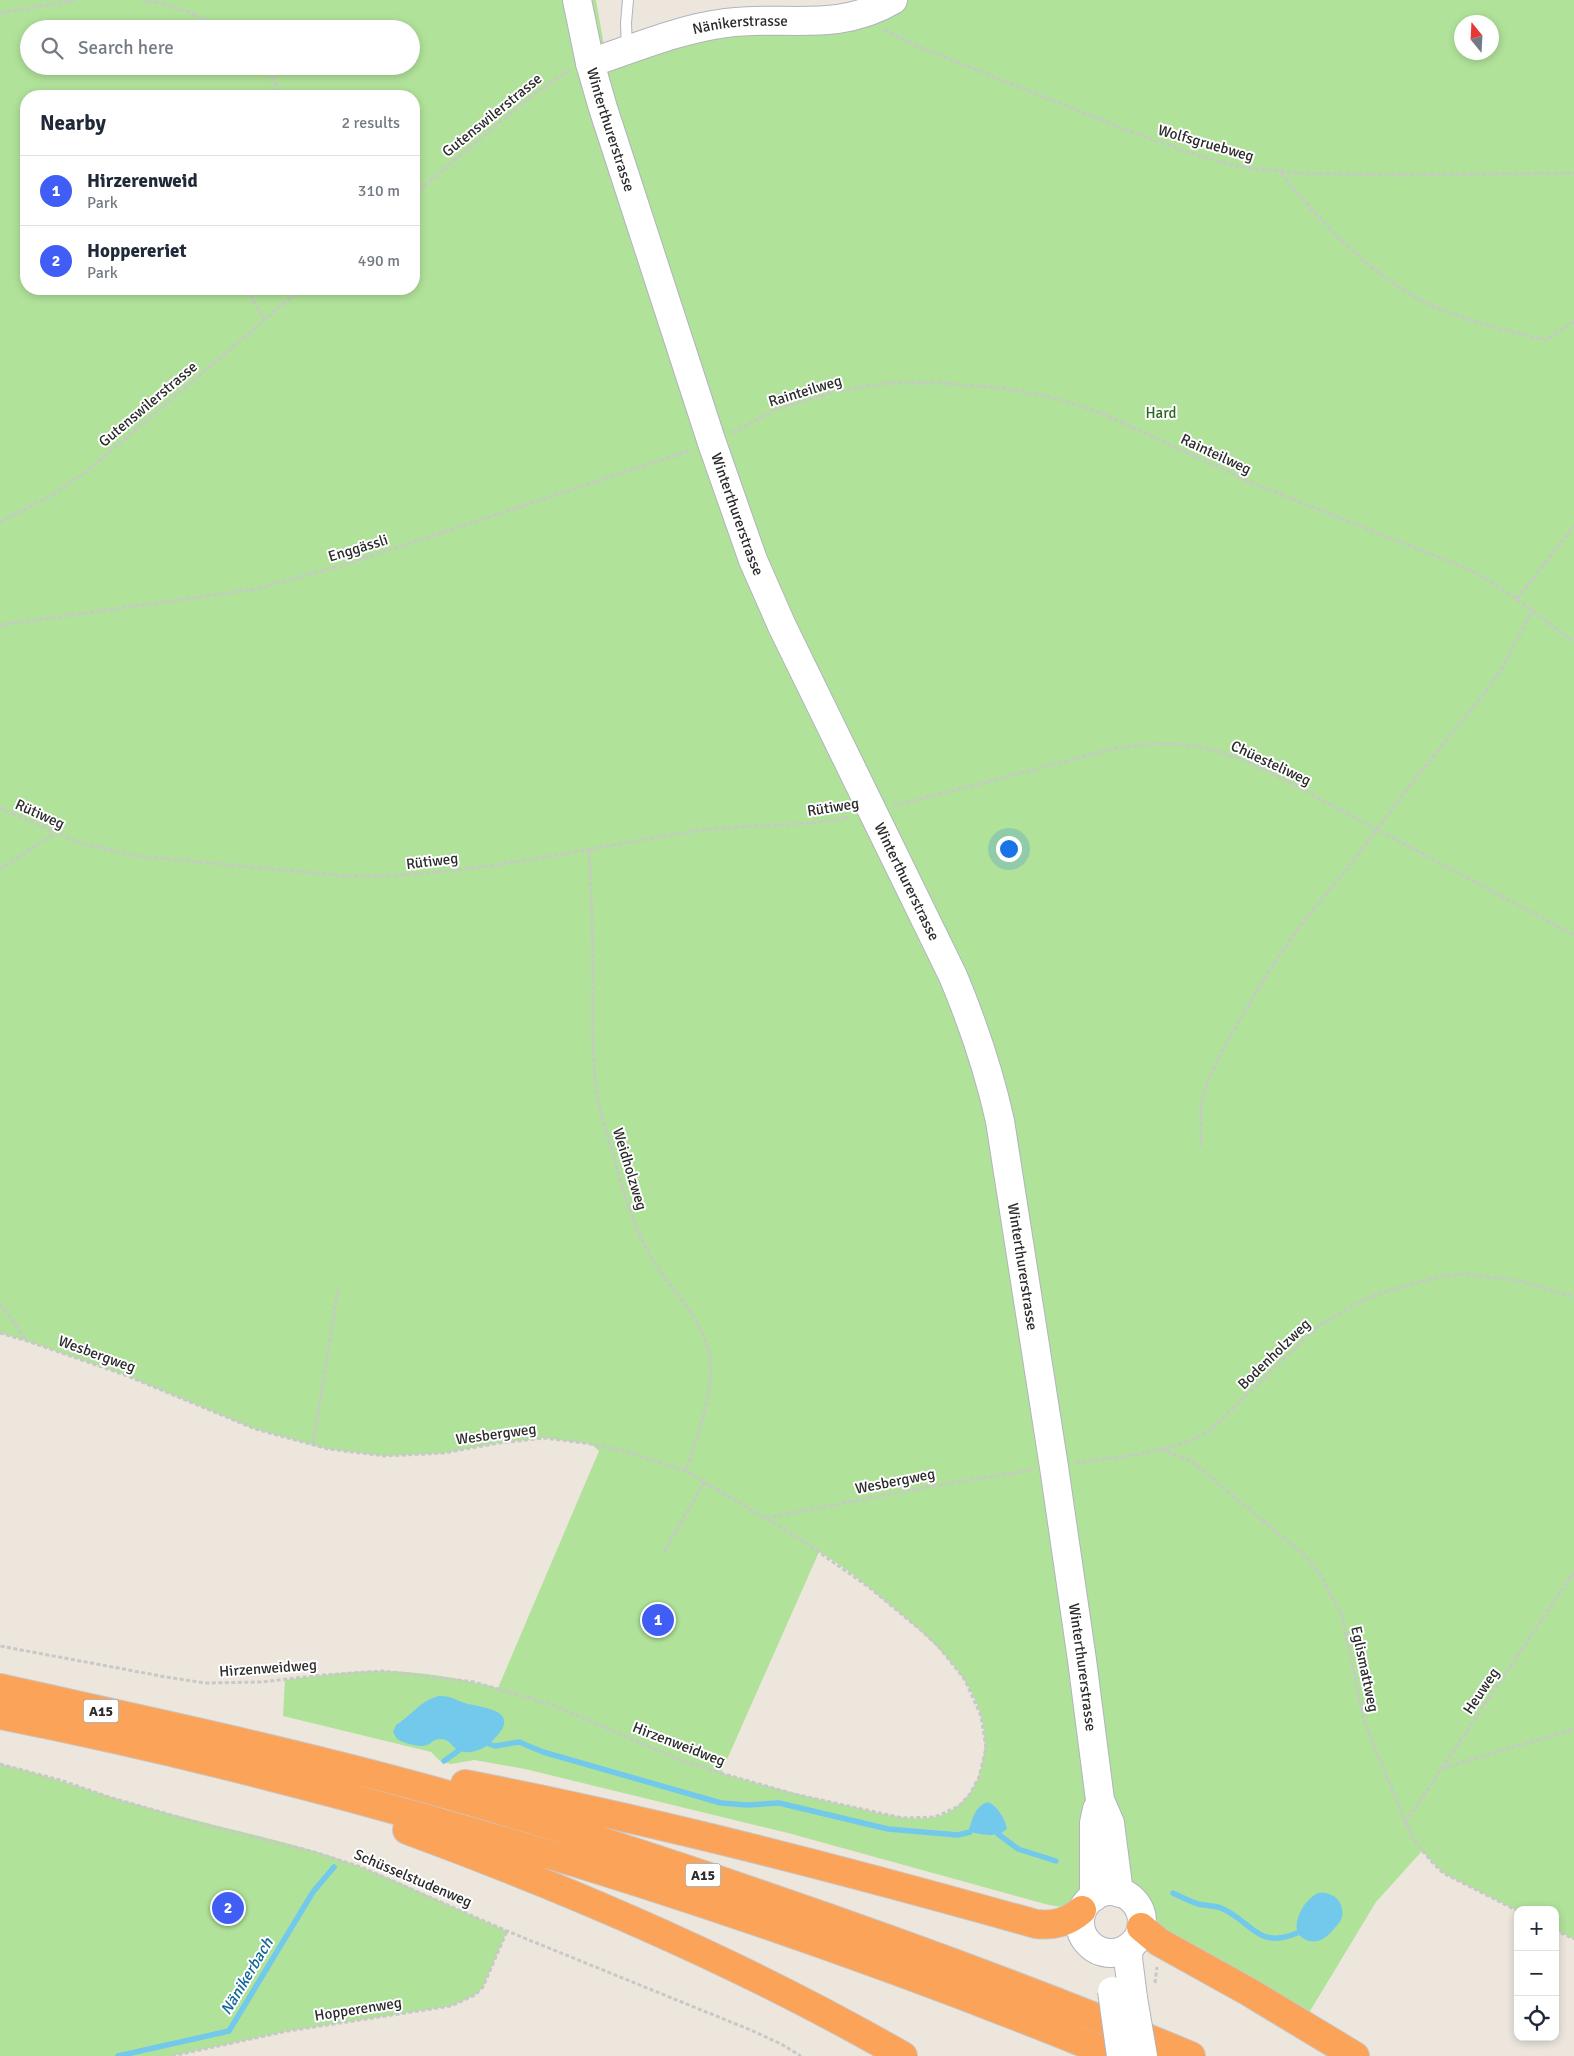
<!DOCTYPE html>
<html lang="en">
<head>
<meta charset="utf-8">
<style>
	:root { --surface:#fff; --page:#f2f2f3; --text:#1f2937; --muted:#747a83; --line:#e0e1e3; --accent:#405ef6 }
	body { margin:0; font-family:Signika,sans-serif; background:var(--page); color:var(--text) }
	.controls { position:absolute; right:15px; bottom:15px; display:grid; overflow:hidden; border-radius:10px; box-shadow:0 2px 8px #0003 }
	.controls button { width:45px; height:45px; display:grid; place-items:center; padding:0; border:0; border-bottom:1px solid var(--line); background:var(--surface); color:var(--text); font:25px sans-serif }
	.compass { position:absolute; left:1454px; top:15px; width:45px; height:45px; border-radius:50%; background:var(--surface); box-shadow:0 2px 8px #0003; rotate:342deg }
	.you { position:absolute; left:1008px; top:848px; width:18px; height:18px; margin:-12px; border:4px solid #fff; border-radius:50%; background:#1a73e8; box-shadow:0 0 0 8px #1a73e833 }
	.badge { display:grid; place-items:center; width:32px; height:32px; border-radius:50%; background:var(--accent); color:#fff; font-size:16px; font-weight:700 }
	.pin { position:absolute; translate:-50% -50%; border:2px solid #fff; box-shadow:0 1px 5px #0006 }
	.list { margin:0; padding:0; list-style:none }
	h2 { display:flex; justify-content:space-between; align-items:center; height:65px; margin:0; padding:0 20px; font-size:21px }
	h2 small { font-size:16px; font-weight:400; color:var(--muted) }
	.list li { display:grid; grid-template-columns:32px 1fr auto; gap:15px; align-items:center; box-sizing:border-box; height:70px; padding:0 20px; border-top:1px solid var(--line) }
	.list b { display:block; font-size:19px; white-space:nowrap }
	.list p { margin:0; font-size:16px; white-space:nowrap; color:var(--muted) }
	.list em { font-size:16px; font-style:normal; color:var(--muted) }
	.icon { flex:none; width:28px; height:28px; fill:none; stroke:currentColor; stroke-width:2; stroke-linecap:round; stroke-linejoin:round }
	.map { position:relative; flex:none; width:1574px; height:2056px; overflow:hidden }
	.search { position:absolute; background:var(--surface); box-shadow:0 2px 8px #0003; left:20px; top:20px; width:400px; height:55px; display:flex; align-items:center; gap:12px; box-sizing:border-box; padding:0 18px; border-radius:28px; color:var(--muted); font-size:19px }
	.panel { position:absolute; background:var(--surface); box-shadow:0 2px 8px #0003; left:20px; top:90px; width:400px; height:205px; border-radius:20px }
	.map>svg:first-child { display:block }
	.green { fill:#b1e29a; fill-rule:evenodd }
	.water { fill:#72c9ec }
	.lines { fill:none; stroke-linecap:round; stroke-linejoin:round }
	.stream { stroke:#72c9ec; stroke-width:5.5 }
	.lane-casing { stroke:#b1b3be; stroke-width:12 }
	.secondary-casing { stroke:#b1b3be; stroke-width:30 }
	.highway-casing { stroke:#c8c8c8; stroke-width:30 }
	.path { stroke:#c8c8c8; stroke-width:3; stroke-dasharray:4 2.5; stroke-linecap:butt }
	.lane { stroke:#fff; stroke-width:10 }
	.secondary { stroke:#fff; stroke-width:28 }
	.highway { stroke:#fba359; stroke-width:28 }
	.secondary-bridge-casing { stroke:#b1b3be; stroke-width:30; stroke-linecap:butt }
	.secondary-bridge { stroke:#fff; stroke-width:28 }
	.labels { text-anchor:middle; stroke-width:4; stroke-linejoin:round; paint-order:stroke }
	.shield { fill:#fff; stroke:#6b6b6b; stroke-width:1 }
	.shield-label { font-size:14px; font-weight:bold; fill:#2b2b2b }
	.street-label { font-size:15px; fill:#2b2b2b; stroke:#fff }
	.park-label { font-size:15px; fill:#29671c; stroke:#fff }
	.water-label { font-size:16px; font-style:italic; fill:#106799; stroke:#fff }
</style>
</head>
<body>
<div class="map">
<svg width="1574" height="2056" viewBox="0 0 1574 2056">
	<rect width="100%" height="100%" fill="#ece6dd"/>
	<path class="green" d="M0,0H596L606,57L893,0H1574V1939L1555,1930V1910L1518,1911L1443,1873L1422,1851L1376,1902L1307,2016L1162,1936L1148,1901L1139,1888L1127,1896L1119,1893L1082,1910L1049,1905L788,1833L525,1769L474,1760L451,1764L440,1761L431,1752L283,1716L285,1680C316,1676 348,1671 380,1671C420,1671 460,1678 498,1688L599,1451L591,1444L545,1438L499,1443L444,1453L385,1456L328,1449L255,1429L125,1375L27,1341L0,1333ZM1462,22H1492V52H1462ZM29,29H411V66H29ZM26,96H414V289H26ZM819,1552C844,1566 867,1586 889,1604C940,1646 1004,1700 979,1775C972,1795 957,1812 935,1817C907,1822 879,1813 853,1807C808,1797 765,1786 721,1773ZM988,1802C997,1805 1006,1820 1007,1829C998,1838 981,1835 970,1832C974,1820 974,1807 988,1802Z
		M0,1764C48,1775 94,1793 142,1806C214,1827 290,1840 361,1867C410,1886 458,1910 507,1931L483,1987L475,1995L451,2006L288,2031L172,2056H0Z"/>
	<path class="water" d="M439,1696C453,1696 457,1701 468,1704C486,1708 520,1711 496,1737C489,1745 481,1751 470,1752C451,1754 454,1739 440,1739C434,1739 432,1743 427,1745C419,1748 404,1743 397,1739L393,1732L396,1725C411,1716 421,1700 439,1696Z
		M988,1802C997,1805 1006,1820 1007,1829C998,1838 981,1835 970,1832L969,1829C973,1818 975,1806 988,1802Z
		M1318,1893C1332,1891 1345,1901 1342,1917C1341,1922 1336,1926 1333,1930C1323,1942 1311,1946 1299,1935C1291,1922 1305,1899 1318,1893Z"/>
	<g class="lines">
		<path class="stream" d="M489,1744L495,1746L519,1742L543,1752L721,1803L747,1805L779,1803L888,1829L958,1835L970,1832
			M444,1761L458,1751
			M998,1834L1018,1849L1056,1861
			M1173,1893C1181,1897 1189,1901 1198,1904C1206,1906 1213,1905 1221,1908C1252,1921 1257,1950 1297,1933
			M118,2056L229,2031L313,1892L334,1867"/>
		<defs>
			<path id="lane" d="M627,50L626,23L628,0"/>
			<g id="secondary">
				<path id="s1" d="M577,0L590,63L603,108L712,443L753,560L782,626L953,976C973,1024 989,1071 1000,1121L1054,1467L1082,1660L1100,1800L1110,1823L1119,1893"/>
				<path id="s2" d="M590,63C635,48 679,29 726,23C785,15 837,33 893,0"/>
				<circle cx="1111" cy="1922" r="31"/>
				<path d="M1094,1897V1823L1097,1809"/>
				<path d="M1129,1947L1128,1958L1133,1998"/>
			</g>
			<path id="highway" d="M0,1688C143,1720 286,1750 427,1789C542,1821 655,1858 768,1897C911,1946 1052,1998 1191,2056
				M0,1715C117,1738 233,1766 348,1797C609,1867 866,1954 1116,2056
				M465,1784C657,1821 847,1871 1036,1924C1055,1926 1068,1922 1082,1910
				M407,1830C578,1893 745,1965 903,2056
				M1141,1927L1159,1942L1249,1992L1355,2056"/>
		</defs>
		<use href="#lane" class="lane-casing"/>
		<use href="#secondary" class="secondary-casing"/>
		<use href="#highway" class="highway-casing"/>
		<path class="path" d="M142,0C171,4 198,14 223,29
			M0,13L77,0
			M884,30L922,48L1131,132L1197,155L1241,167L1296,173L1389,175L1574,173
			M264,66L274,81L281,96
			M1281,173C1315,215 1355,259 1402,289C1444,317 1497,328 1545,340L1574,322
			M414,194L534,94L570,70
			M248,289L253,301L265,319
			M732,433L779,408L839,391L887,383H942L1001,388L1051,397L1101,413L1257,485L1473,571L1510,594L1574,642
			M0,522L47,498L86,472L301,289
			M1517,599L1574,526
			M0,625L256,589L347,564L692,450
			M894,806L1113,749C1181,737 1212,745 1274,774L1574,935
			M0,808L81,843L137,856L346,876C461,878 576,850 689,832C743,823 798,828 851,817
			M589,850C591,892 593,935 593,978C593,1018 591,1059 598,1099C601,1117 608,1136 613,1154C623,1189 632,1225 651,1257C670,1289 700,1315 709,1353C717,1389 696,1437 686,1471
			M0,869L55,833
			M1201,1146V1105L1209,1078L1223,1049L1267,974L1302,923L1347,869L1414,780L1484,694L1501,670L1532,611
			M0,1304L27,1341
			M0,1333L27,1341L125,1375L255,1429L328,1449L385,1456L444,1453L499,1443L545,1438L591,1444L624,1451L686,1471L797,1537L870,1588L923,1632L939,1647L965,1680L981,1716L986,1748L979,1777L970,1794L959,1806L935,1817L903,1818L794,1794L721,1773L678,1759L553,1705L474,1682L382,1671L323,1675L261,1682L205,1683L166,1677L0,1646
			M313,1445L338,1289
			M1162,1450L1190,1460L1303,1554L1320,1574L1342,1616L1364,1720L1373,1744L1413,1839L1431,1861L1443,1873L1518,1911
			M1076,1463C1122,1456 1170,1454 1211,1430L1301,1342L1320,1325L1359,1302L1387,1291L1441,1276L1467,1274L1519,1281L1574,1297
			M766,1518L937,1485L1033,1470
			M664,1552L704,1482
			M0,1764L60,1780L109,1797L199,1823L311,1851L361,1867L507,1931L753,2031L781,2044L801,2056
			M1443,1768L1574,1729
			M1405,1823L1574,1572
			M1142,1892L1150,1908
			M1555,1930L1574,1939
			M1155,1983L1157,1967
			M172,2056L288,2031L451,2006L475,1995L483,1987L507,1931"/>
		<use href="#lane" class="lane"/>
		<use href="#secondary" class="secondary"/>
		<use href="#highway" class="highway"/>
		<defs>
			<path id="secondary-bridge" d="M1112,1991L1121,2056
				M1133,1998L1143,2056"/>
		</defs>
		<use href="#secondary-bridge" class="secondary-bridge-casing"/>
		<use href="#secondary-bridge" class="secondary-bridge"/>
	</g>
	<g class="labels">
		<g class="shield">
			<rect x="83.5" y="1699.5" width="35" height="23" rx="4"/>
			<rect x="685.5" y="1863.5" width="35" height="23" rx="4"/>
		</g>
		<g class="shield-label">
			<text x="101" y="1716">A15</text>
			<text x="703" y="1880">A15</text>
		</g>
		<g class="street-label">
			<text dy="5" stroke="none"><textPath href="#s2" startOffset="156">Nänikerstrasse</textPath></text>
			<text transform="translate(492 115) rotate(-39)" y="5">Gutenswilerstrasse</text>
			<text dy="5" stroke="none"><textPath href="#s1" startOffset="134">Winterthurerstrasse</textPath></text>
			<text transform="translate(1206 143) rotate(16)" y="5">Wolfsgruebweg</text>
			<text transform="translate(805 391) rotate(-17)" y="5">Rainteilweg</text>
			<text transform="translate(148 404) rotate(-40)" y="5">Gutenswilerstrasse</text>
			<text transform="translate(1216 454) rotate(25)" y="5">Rainteilweg</text>
			<text dy="5" stroke="none"><textPath href="#s1" startOffset="539">Winterthurerstrasse</textPath></text>
			<text transform="translate(358 548) rotate(-17)" y="5">Enggässli</text>
			<text transform="translate(1271 763) rotate(25)" y="5">Chüesteliweg</text>
			<text transform="translate(833 807) rotate(-9)" y="5">Rütiweg</text>
			<text transform="translate(40 814) rotate(24)" y="5">Rütiweg</text>
			<text transform="translate(432 861) rotate(-7)" y="5">Rütiweg</text>
			<text dy="5" stroke="none"><textPath href="#s1" startOffset="944">Winterthurerstrasse</textPath></text>
			<text transform="translate(630 1169) rotate(73)" y="5">Weidholzweg</text>
			<text dy="5" stroke="none"><textPath href="#s1" startOffset="1349">Winterthurerstrasse</textPath></text>
			<text transform="translate(97 1354) rotate(20)" y="5">Wesbergweg</text>
			<text transform="translate(1274 1354) rotate(-44)" y="5">Bodenholzweg</text>
			<text transform="translate(496 1434) rotate(-8)" y="5">Wesbergweg</text>
			<text transform="translate(895 1481) rotate(-11)" y="5">Wesbergweg</text>
			<text dy="5" stroke="none"><textPath href="#s1" startOffset="1754">Winterthurerstrasse</textPath></text>
			<text transform="translate(268 1668) rotate(-4)" y="5">Hirzenweidweg</text>
			<text transform="translate(1365 1669) rotate(78)" y="5">Eglismattweg</text>
			<text transform="translate(1481 1691) rotate(-56)" y="5">Heuweg</text>
			<text transform="translate(679 1744) rotate(21)" y="5">Hirzenweidweg</text>
			<text transform="translate(413 1878) rotate(23)" y="5">Schüsselstudenweg</text>
			<text transform="translate(358 2009) rotate(-9)" y="5">Hopperenweg</text>
		</g>
		<g class="park-label">
			<text x="1161" y="418">Hard</text>
		</g>
		<g class="water-label">
			<text transform="translate(246 1976) rotate(-59)" y="6">Nänikerbach</text>
		</g>
	</g>
</svg>
<div class="controls">
<button>+</button>
<button>−</button>
<button><svg class="icon" aria-label="locate" viewBox="0 0 24 24"><circle cx="12" cy="12" r="6"/><path d="M12 2v4M12 18v4M2 12h4M18 12h4"/></svg></button>
</div>
<svg class="compass" viewBox="-18 -18 36 36"><path d="M0-13l5 13h-10z" fill="#e53935"/><path d="M0 13l5-13h-10z" fill="#747a83"/></svg>
<div class="you"></div>
<div class="pin badge" style="left:658px;top:1620px">1</div>
<div class="pin badge" style="left:228px;top:1908px">2</div>
<div class="search"><svg class="icon" aria-label="search" viewBox="0 0 24 24"><circle cx="10" cy="10" r="6"/><path d="M15 15l6 6"/></svg>Search here</div>
<section class="panel">
<h2>Nearby<small>2 results</small></h2>
<ul class="list">
<li><span class="badge">1</span><div><b>Hirzerenweid</b><p>Park</p></div><em>310 m</em></li>
<li><span class="badge">2</span><div><b>Hoppereriet</b><p>Park</p></div><em>490 m</em></li>
</ul>
</section>
</div>
</body>
</html>
